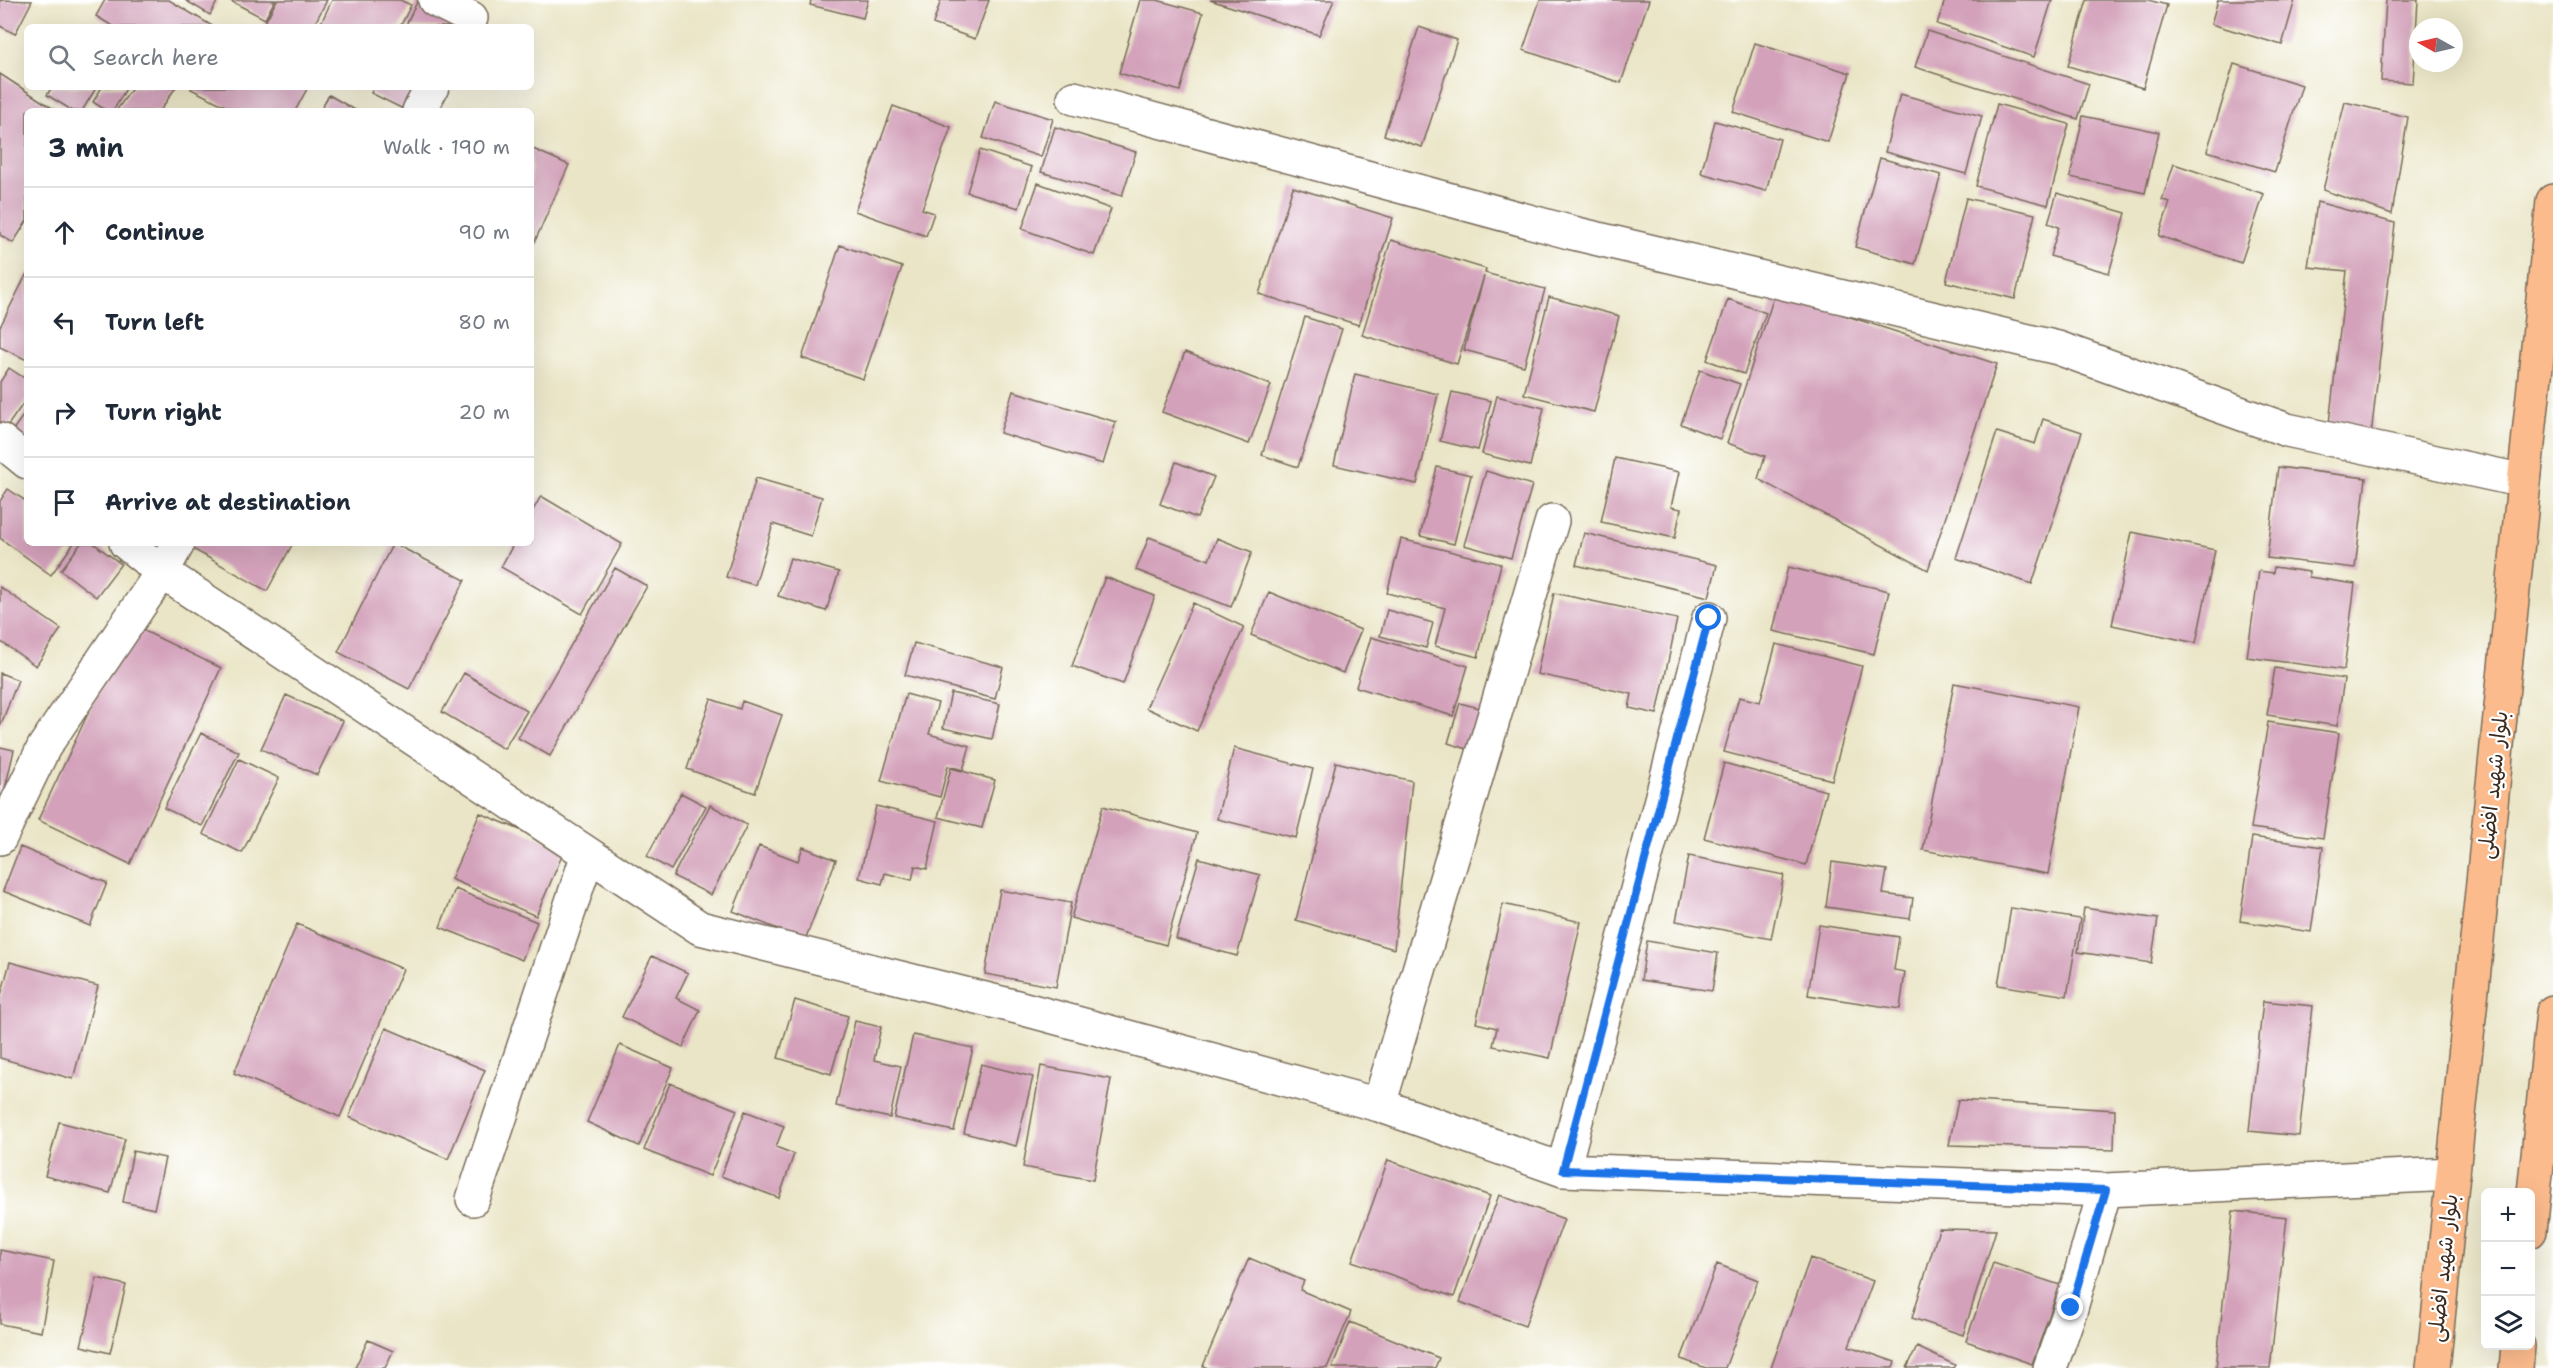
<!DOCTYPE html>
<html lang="en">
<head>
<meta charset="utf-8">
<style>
	:root { --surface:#fff; --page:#f6f6f7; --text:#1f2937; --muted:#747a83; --line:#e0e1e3 }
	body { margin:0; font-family:"Shantell Sans","Playpen Sans Arabic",sans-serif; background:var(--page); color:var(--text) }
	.controls { position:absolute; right:18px; bottom:18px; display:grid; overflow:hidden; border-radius:9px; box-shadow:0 6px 24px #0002 }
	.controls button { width:54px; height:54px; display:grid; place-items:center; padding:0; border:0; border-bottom:2px solid var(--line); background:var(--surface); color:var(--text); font:30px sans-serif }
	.compass { position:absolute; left:2409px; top:18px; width:54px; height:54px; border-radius:50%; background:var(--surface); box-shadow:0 6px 24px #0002; rotate:278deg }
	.stop { position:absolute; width:18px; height:18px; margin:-14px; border:4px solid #1a73e8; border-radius:50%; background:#fff }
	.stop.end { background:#1a73e8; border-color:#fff; box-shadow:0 2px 6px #0008 }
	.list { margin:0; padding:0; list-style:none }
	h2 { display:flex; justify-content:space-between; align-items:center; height:78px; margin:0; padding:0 24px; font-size:26px }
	h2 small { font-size:20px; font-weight:400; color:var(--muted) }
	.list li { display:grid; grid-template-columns:39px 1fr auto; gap:18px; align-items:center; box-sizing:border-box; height:90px; padding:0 24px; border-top:2px solid var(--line) }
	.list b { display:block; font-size:22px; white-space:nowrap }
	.list em { font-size:20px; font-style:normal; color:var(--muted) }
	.icon { flex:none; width:33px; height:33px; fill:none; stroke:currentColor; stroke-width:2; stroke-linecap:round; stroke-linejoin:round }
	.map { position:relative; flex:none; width:2553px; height:1368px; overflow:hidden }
	.search { position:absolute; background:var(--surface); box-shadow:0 6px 24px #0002; left:24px; top:24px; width:510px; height:66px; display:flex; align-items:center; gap:15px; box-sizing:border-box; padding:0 21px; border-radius:9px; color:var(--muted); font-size:22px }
	.panel { position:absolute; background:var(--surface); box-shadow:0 6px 24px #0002; left:24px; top:108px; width:510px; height:438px; border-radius:9px }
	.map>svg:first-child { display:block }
	.building { fill:#d3a1ba }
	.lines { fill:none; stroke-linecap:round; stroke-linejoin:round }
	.minor-casing { stroke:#786b59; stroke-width:36 }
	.major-casing { stroke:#786b59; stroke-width:36 }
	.minor { stroke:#fff; stroke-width:33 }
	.major { stroke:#fbbb8d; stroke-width:33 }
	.route { stroke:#1a73e8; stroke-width:8 }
	.labels { text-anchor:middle; stroke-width:4.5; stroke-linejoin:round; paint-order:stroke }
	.street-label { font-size:21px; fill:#3b2a1e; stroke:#fff }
</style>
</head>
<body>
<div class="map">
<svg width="2553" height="1368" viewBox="0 0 2553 1368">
	<rect width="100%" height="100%" fill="#fff"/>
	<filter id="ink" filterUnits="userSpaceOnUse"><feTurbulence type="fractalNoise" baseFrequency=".0167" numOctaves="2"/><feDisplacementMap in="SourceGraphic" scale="12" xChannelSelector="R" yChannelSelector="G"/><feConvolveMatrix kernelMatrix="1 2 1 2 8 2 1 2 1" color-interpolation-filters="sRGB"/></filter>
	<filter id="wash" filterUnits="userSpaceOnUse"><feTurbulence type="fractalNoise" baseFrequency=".008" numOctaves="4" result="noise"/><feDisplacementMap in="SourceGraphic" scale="24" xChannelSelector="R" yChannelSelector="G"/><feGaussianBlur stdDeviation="1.35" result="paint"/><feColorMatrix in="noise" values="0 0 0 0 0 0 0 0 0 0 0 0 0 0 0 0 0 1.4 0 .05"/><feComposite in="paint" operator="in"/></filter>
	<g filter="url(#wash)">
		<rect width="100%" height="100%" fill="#eae5c6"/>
		<g id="blocks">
			<path class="building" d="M0,0L32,1L15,34L0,26Z
				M105,0H169L214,27H114L96,16Z
				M185,0H218L210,15Z
				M229,0H275L265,19Z
				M277,0H327L313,27H265L263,26Z
				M332,0H400L411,5L400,27H319Z
				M418,0L455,19L451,27H405Z
				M811,0H868L863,18L810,5Z
				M941,0H989L975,39L933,24Z
				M1140,0H1157L1203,13L1180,91L1119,73Z
				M1210,0H1334L1319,35Z
				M1540,0H1649L1621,83L1523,50Z
				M1945,0H2052L2034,57L1937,24Z
				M2087,0H2148L2167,5L2143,88L2068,66Z
				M2218,0H2295L2282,45L2211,24Z
				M2386,0H2418L2413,83L2381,81Z
				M1419,27L1457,40L1422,147L1384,135Z
				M1927,31L2089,84L2078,119L1915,67Z
				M1755,43L1850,73L1828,142L1733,112Z
				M2234,64L2302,85L2275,172L2207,151Z
				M0,74L57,111H27V221L13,243L0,235Z
				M52,87H94L96,88L82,111H73L47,95Z
				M102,87H127L113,111H107L93,102Z
				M133,87H176L160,111H116Z
				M192,87H308L295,111H235L191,89Z
				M374,87H421L407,111L371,93Z
				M1900,94L1982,116L1966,174L1885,152Z
				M329,95L357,111H320Z
				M995,101L1053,119L1041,157L983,138Z
				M2345,102L2408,117L2392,214L2323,190Z
				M1997,104L2069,124L2048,205L1976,186Z
				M893,106L951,127L922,209L934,213L926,236L855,211Z
				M2083,116L2159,132L2145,193L2070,177Z
				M1715,121L1780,139L1766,191L1701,173Z
				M1055,127L1136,152L1122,196L1041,172Z
				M531,148L569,165L531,250Z
				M980,150L1032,167L1019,208L967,192Z
				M1880,158L1941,175L1915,264L1855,247Z
				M2174,164L2264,194L2241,263L2159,236L2170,202L2162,200Z
				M1038,183L1111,209L1094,255L1022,229Z
				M1293,187L1393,218L1359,325L1259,294Z
				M2057,193L2126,213L2109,273L2050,256L2059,227L2048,223Z
				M1966,198L2035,214L2015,299L1946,282Z
				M2317,202L2395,223L2371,436L2328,432L2347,271L2308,267Z
				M1391,240L1486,269L1485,273L1545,289L1524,366L1464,350L1484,276L1457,364L1362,335Z
				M840,245L902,267L863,379L802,358Z
				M27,273V360L0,347V327Z
				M1775,293L1997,364L1928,570L1758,479L1765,456L1727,443Z
				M1549,297L1619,316L1594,412L1524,394Z
				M1728,299L1766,313L1744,374L1707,360Z
				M1305,317L1342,329L1298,467L1262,455Z
				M1185,352L1271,385L1249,444L1162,412Z
				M9,368L27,380V398L4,431L0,429V382Z
				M1700,370L1740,384L1720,439L1681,424Z
				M1355,374L1438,394L1417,484L1334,465Z
				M1013,391L1116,422L1103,464L1000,433Z
				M1452,392L1491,401L1478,450L1440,441Z
				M1497,396L1544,408L1530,466L1482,454Z
				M27,410V457L5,441Z
				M2043,419L2082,432L2032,584L1956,558L1997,432L2035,444Z
				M1615,458L1679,472L1671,507L1681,509L1675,538L1601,522Z
				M1176,462L1214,477L1197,518L1160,504Z
				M1437,467L1471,475L1454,544L1420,536Z
				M2278,467L2366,478L2355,568L2267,558Z
				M1486,471L1532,485L1511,558L1464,545Z
				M756,478L822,497L811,536L773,524L755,585L726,577Z
				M8,489L27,502V543H74L51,575L0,538V501Z
				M541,496L622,544L582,614L501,567L514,543H531V514Z
				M2132,532L2215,550L2196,643L2112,625Z
				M1584,533L1717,565L1709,597L1576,565Z
				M1149,537L1209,560L1217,538L1252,552L1231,607L1136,570Z
				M1401,539L1501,564L1478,657L1435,646L1445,608L1387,593Z
				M81,543H93L121,564L96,597L61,570Z
				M194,543H293L267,591L191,548Z
				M393,543L465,580L409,689L338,652Z
				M790,558L839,572L826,611L778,596Z
				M1788,567L1889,591L1874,654L1773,631Z
				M2274,567L2309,572V577L2355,584L2344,670L2247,657L2259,571L2273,573Z
				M615,568L647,586L550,756L518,738Z
				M1105,577L1155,596L1123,684L1072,666Z
				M0,587L61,629L36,666L0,641Z
				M1269,592L1361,630L1343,673L1251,635Z
				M1554,593L1677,619L1657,714L1629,708L1632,694L1537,674Z
				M1193,603L1244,627L1197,731L1146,708Z
				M1387,610L1433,623L1426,648L1380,636Z
				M130,624L221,668L130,864L38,820Z
				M1371,637L1468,666L1453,716L1356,687Z
				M914,643L1003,667L995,699L905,675Z
				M1776,644L1862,666L1832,780L1724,752L1739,697L1760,702Z
				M2275,668L2344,679L2337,726L2267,715Z
				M0,673L18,680L0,727Z
				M464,673L527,711L504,749L442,712Z
				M1954,683L2079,707L2048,874L1923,850Z
				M951,693L1000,704L992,739L943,728Z
				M906,694L938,703L929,734L970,746L963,770L948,766L940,797L881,781Z
				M286,695L343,721L317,775L261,749Z
				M711,699L740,709L742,701L782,715L755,793L687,769Z
				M1460,703L1487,710L1474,751L1448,743Z
				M2268,722L2339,733L2323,838L2251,828Z
				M201,733L239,752L202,826L164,808Z
				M0,747L14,750L1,806H0Z
				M1234,748L1313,769L1296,838L1217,819Z
				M239,759L279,778L242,853L203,834Z
				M1336,762L1412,781L1394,949L1296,920Z
				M1724,763L1826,791L1806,865L1704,838Z
				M951,768L995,780L982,828L938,817Z
				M681,793L706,806L671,870L647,856Z
				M710,805L747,825L711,895L673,876Z
				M876,806L938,821L927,869L915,866L912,880L885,873L882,884L859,878Z
				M1103,806L1197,833L1166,945L1071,918Z
				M480,813L565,849L536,916L451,879Z
				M2252,837L2323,847L2311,932L2240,921Z
				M759,846L798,861L803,847L836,860L805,940L733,911Z
				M20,847L107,883L90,926L3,891Z
				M1689,856L1784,875L1771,939L1676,921Z
				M1199,858L1260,875L1237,956L1176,939Z
				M1832,862L1887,870L1883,894L1913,898L1910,919L1826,907Z
				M455,889L537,922L522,960L440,927Z
				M1000,890L1071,903L1056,987L985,974Z
				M1503,904L1581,922L1550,1058L1493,1046L1497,1028L1476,1023Z
				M2011,908L2080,919L2067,996L1998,985Z
				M2084,908L2158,919L2151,963L2078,952Z
				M297,924L403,969L340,1117L234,1073Z
				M1819,925L1899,937L1894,970L1905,972L1900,1009L1808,995Z
				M1647,941L1718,953L1712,991L1641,980Z
				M652,956L688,973L676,998L700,1010L683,1047L622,1017Z
				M10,962L98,986L73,1079L0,1058V999Z
				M795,1000L848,1016L831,1074L778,1058Z
				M2263,1001L2313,1006L2299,1136L2249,1131Z
				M855,1021L881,1027L874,1060L901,1066L890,1118L836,1106Z
				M386,1028L485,1070L448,1159L349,1117Z
				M913,1035L973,1048L954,1131L894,1118Z
				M620,1045L673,1068L639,1146L587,1122Z
				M981,1064L1033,1077L1016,1146L964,1133Z
				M1041,1066L1111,1079L1093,1180L1023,1167Z
				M670,1083L737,1110L710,1176L644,1150Z
				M1958,1100L2115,1110L2114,1150L1949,1145Z
				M745,1111L784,1126L776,1147L794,1154L779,1198L721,1176Z
				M59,1122L125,1139L110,1193L45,1176Z
				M133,1151L165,1158L154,1209L123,1202Z
				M1388,1160L1490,1196L1454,1297L1352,1261Z
				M1499,1195L1564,1219L1525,1326L1460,1302Z
				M2233,1211L2287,1217L2270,1368H2216Z
				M1939,1229L1996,1230L1963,1335L1912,1318Z
				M0,1250L54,1261L41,1332L0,1324Z
				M1249,1258L1304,1281L1300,1290L1351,1312L1327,1368H1208L1203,1366Z
				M1810,1258L1873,1281L1849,1346L1895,1362L1893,1368H1771Z
				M1993,1263L2060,1285L2032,1364L1966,1341Z
				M1717,1264L1758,1280L1725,1368H1706L1681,1359Z
				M97,1278L126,1285L110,1353L81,1346Z
				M1350,1322L1439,1358L1435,1368H1332Z
				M368,1340L393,1351L385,1368H355Z
				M1917,1347L1955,1365L1953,1368H1907Z"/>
		</g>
	</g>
	<g filter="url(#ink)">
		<use href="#blocks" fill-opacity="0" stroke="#786b59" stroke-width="1.5"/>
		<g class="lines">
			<defs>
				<path id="minor" d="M435,0L471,18
					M1074,98L1569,232L2058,348L2287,430L2524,481
					M419,111L432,87
					M0,440L27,462
					M126,543L162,572L700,928L1017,1007L1379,1105L1563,1170L2105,1190L2453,1174
					M0,838L44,747L162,572L178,543
					M1379,1105L1552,521
					M1563,1170L1709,618
					M473,1199L588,854
					M2050,1368L2071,1308L2105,1190"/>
				<path id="major" d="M2530,1231L2553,1012
					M2433,1368L2553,201
					M2516,1368L2518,1346"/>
			</defs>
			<use href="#minor" class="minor-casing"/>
			<use href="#major" class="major-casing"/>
			<use href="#minor" class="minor"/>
			<use href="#major" class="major"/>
		</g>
	</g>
	<g class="lines" filter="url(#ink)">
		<path class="route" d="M1709,618L1563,1170L2106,1190L2071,1308"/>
	</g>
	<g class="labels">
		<g class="street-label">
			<text transform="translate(2493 785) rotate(-84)" y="7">بلوار شهید افضلی</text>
			<text transform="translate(2443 1268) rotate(-84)" y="7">بلوار شهید افضلی</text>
		</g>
	</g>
</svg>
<div class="controls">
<button>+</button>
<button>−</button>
<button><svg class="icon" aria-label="layers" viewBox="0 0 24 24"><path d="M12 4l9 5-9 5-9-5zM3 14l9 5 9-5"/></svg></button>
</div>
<svg class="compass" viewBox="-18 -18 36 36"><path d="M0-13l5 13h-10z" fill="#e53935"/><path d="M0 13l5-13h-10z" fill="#747a83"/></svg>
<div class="stop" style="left:1709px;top:618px"></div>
<div class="stop end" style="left:2071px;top:1308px"></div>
<div class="search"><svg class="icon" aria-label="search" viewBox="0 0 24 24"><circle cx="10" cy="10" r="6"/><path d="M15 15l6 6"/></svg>Search here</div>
<section class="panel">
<h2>3 min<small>Walk · 190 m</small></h2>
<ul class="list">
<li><svg class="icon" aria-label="ahead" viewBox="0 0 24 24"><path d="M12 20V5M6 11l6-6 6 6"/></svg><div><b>Continue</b></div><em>90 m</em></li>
<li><svg class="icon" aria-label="left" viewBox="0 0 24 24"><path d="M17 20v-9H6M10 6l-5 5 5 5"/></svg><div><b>Turn left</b></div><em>80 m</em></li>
<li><svg class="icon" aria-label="right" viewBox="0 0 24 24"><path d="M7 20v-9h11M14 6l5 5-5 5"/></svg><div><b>Turn right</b></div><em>20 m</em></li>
<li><svg class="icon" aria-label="arrive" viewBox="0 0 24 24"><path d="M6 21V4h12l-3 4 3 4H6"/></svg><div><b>Arrive at destination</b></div></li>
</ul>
</section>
</div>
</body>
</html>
